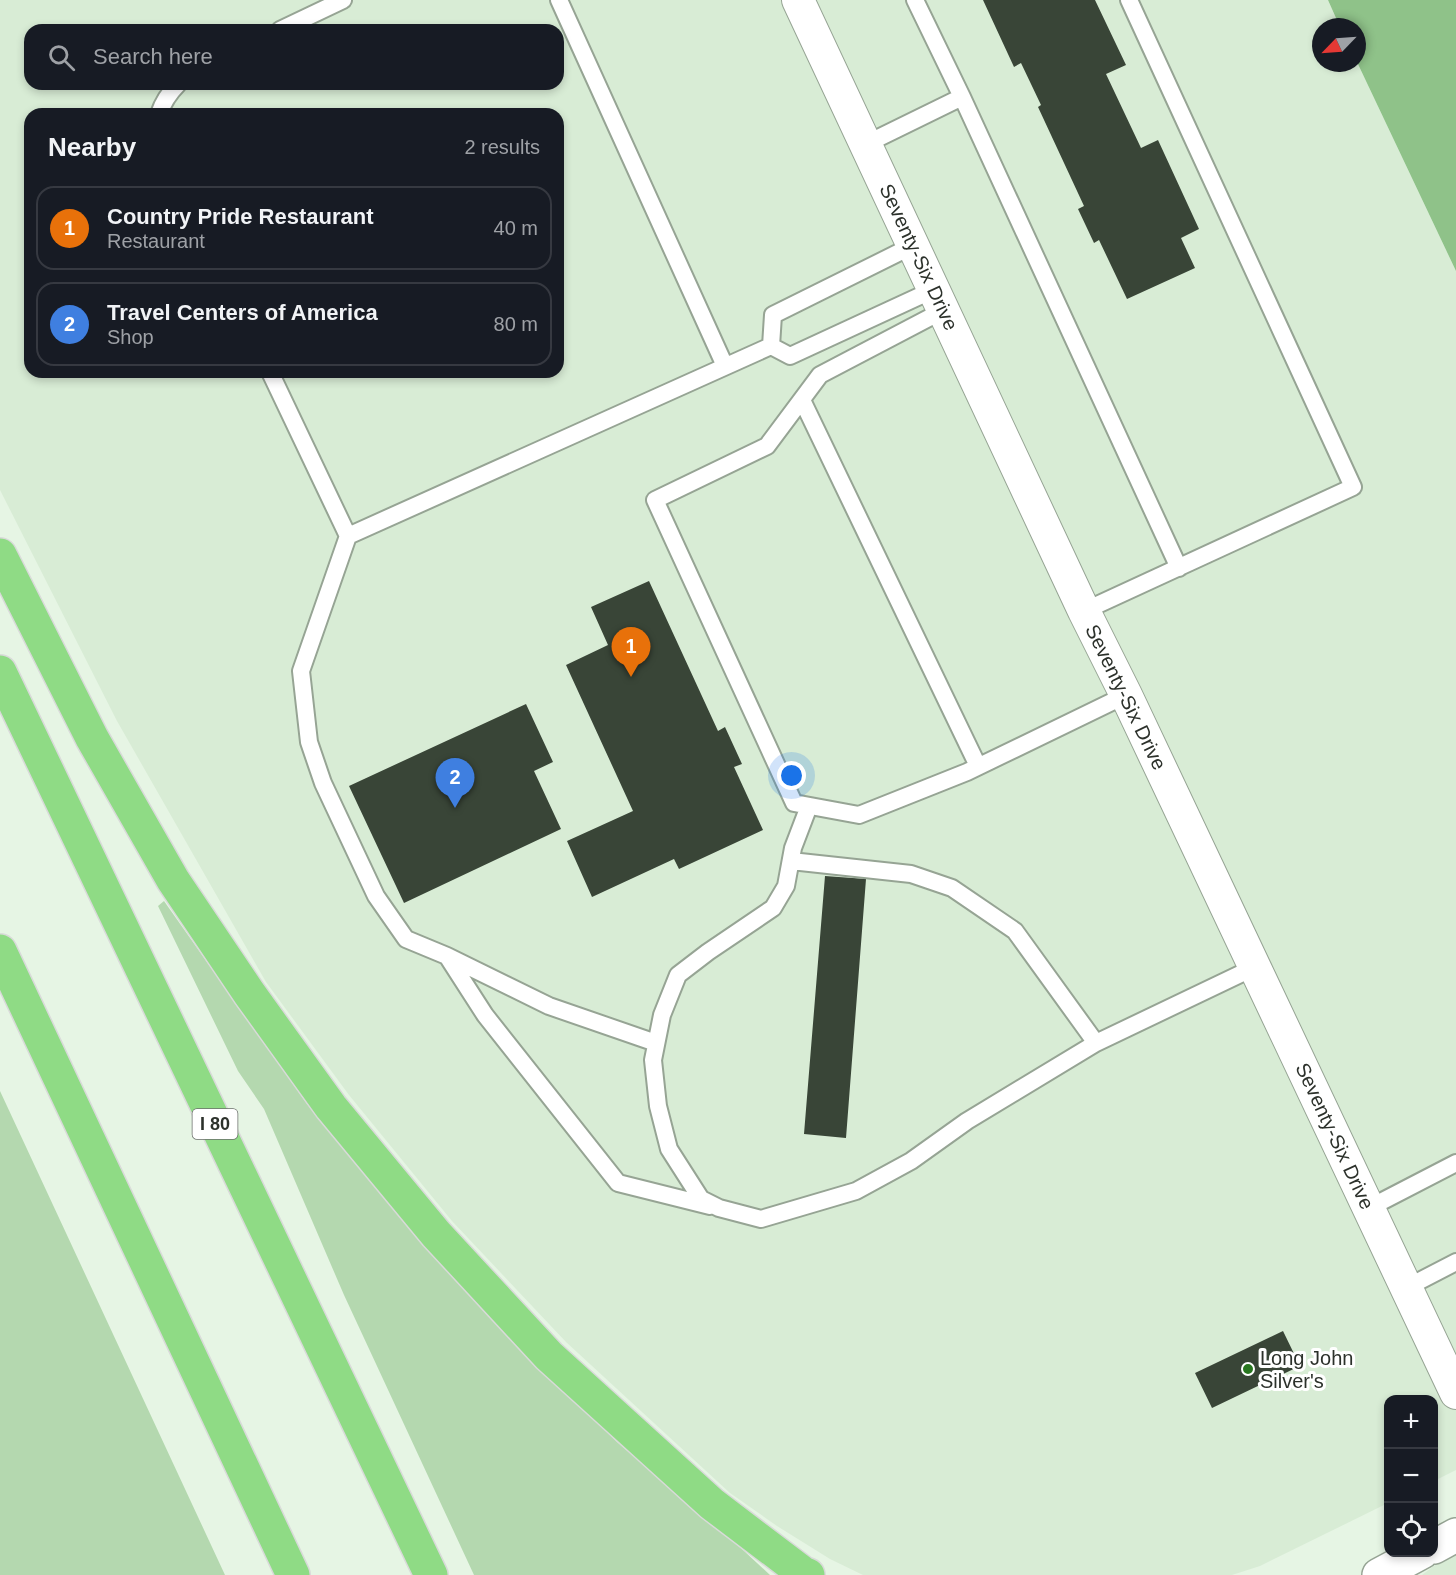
<!DOCTYPE html>
<html lang="en">
<head>
<meta charset="utf-8">
<style>
	:root { --surface:#171b24; --page:#242831; --text:#f1f3f6; --muted:#9ea1a6; --line:#363941; --accent:#7c3aed }
	body { margin:0; font-family:Arial,sans-serif; background:var(--page); color:var(--text) }
	.controls { position:absolute; right:18px; bottom:18px; display:grid; overflow:hidden; border-radius:12px; box-shadow:0 3px 9px #0003 }
	.controls button { width:54px; height:54px; display:grid; place-items:center; padding:0; border:0; border-bottom:2px solid var(--line); background:var(--surface); color:var(--text); font:30px sans-serif }
	.compass { position:absolute; left:1312px; top:18px; width:54px; height:54px; border-radius:50%; background:var(--surface); box-shadow:0 3px 9px #0003; rotate:245deg }
	.you { position:absolute; left:792px; top:776px; width:21px; height:21px; margin:-15px; border:4px solid #fff; border-radius:50%; background:#1a73e8; box-shadow:0 0 0 9px #1a73e833 }
	.badge { display:grid; place-items:center; width:39px; height:39px; border-radius:50%; background:var(--accent); color:#fff; font-size:20px; font-weight:700 }
	.pin { position:absolute; translate:-50% -50px; filter:drop-shadow(0 2px 3px #0008) }
	.pin::after { content:''; position:absolute; top:32px; width:21px; height:18px; background:inherit; clip-path:polygon(0 0,100% 0,50% 100%) }
	.list { margin:0; padding:0; list-style:none }
	h2 { display:flex; justify-content:space-between; align-items:center; height:78px; margin:0; padding:0 24px; font-size:26px }
	h2 small { font-size:20px; font-weight:400; color:var(--muted) }
	.list li { display:grid; grid-template-columns:39px 1fr auto; gap:18px; align-items:center; box-sizing:border-box; height:84px; margin:0 12px 12px; padding:0 12px; border:2px solid var(--line); border-radius:18px }
	.list b { display:block; font-size:22px; white-space:nowrap }
	.list p { margin:0; font-size:20px; white-space:nowrap; color:var(--muted) }
	.list em { font-size:20px; font-style:normal; color:var(--muted) }
	.icon { flex:none; width:33px; height:33px; fill:none; stroke:currentColor; stroke-width:2; stroke-linecap:round; stroke-linejoin:round }
	.map { position:relative; flex:none; width:1456px; height:1575px; overflow:hidden }
	.search { position:absolute; background:var(--surface); box-shadow:0 3px 9px #0003; left:24px; top:24px; width:540px; height:66px; display:flex; align-items:center; gap:15px; box-sizing:border-box; padding:0 21px; border-radius:18px; color:var(--muted); font-size:22px }
	.panel { position:absolute; background:var(--surface); box-shadow:0 3px 9px #0003; left:24px; top:108px; width:540px; height:270px; border-radius:18px }
	.map>svg:first-child { display:block }
	.built { fill:#d8ecd5; fill-rule:evenodd }
	.green { fill:#b4d8af }
	.forest { fill:#8fc289 }
	.building { fill:#394537 }
	.lines { fill:none; stroke-linecap:round; stroke-linejoin:round }
	.service-casing { stroke:#96a494; stroke-width:20 }
	.minor-casing { stroke:#96a494; stroke-width:34 }
	.secondary-casing { stroke:#96a494; stroke-width:36 }
	.motorway-casing { stroke:#d9dad9; stroke-width:36 }
	.service { stroke:#fff; stroke-width:16 }
	.minor { stroke:#fff; stroke-width:32 }
	.secondary { stroke:#fff; stroke-width:33 }
	.motorway { stroke:#8fdb85; stroke-width:33 }
	.poi-dot { fill:#28761f; stroke:#fff; stroke-width:2 }
	.labels { text-anchor:middle; stroke-width:6; stroke-linejoin:round; paint-order:stroke }
	.shield { fill:#fff; stroke:#6b6f6b; stroke-width:1.5 }
	.shield-label { font-size:18px; font-weight:bold; fill:#2c312b }
	.street-label { font-size:20px; fill:#2c312b; stroke:#fff }
	.poi-label { font-size:20px; fill:#2c312b; stroke:#fff; text-anchor:start }
</style>
</head>
<body>
<div class="map">
<svg width="1456" height="1575" viewBox="0 0 1456 1575">
	<rect width="100%" height="100%" fill="#e6f5e4"/>
	<path class="built" d="M0,0H1328L1340,27H1321V63L1357,62L1456,271V1470L1434,1481V1400H1388V1503L1260,1566L1232,1575H863L830,1559L777,1526L730,1493L566,1342L452,1221L349,1095L266,982L117,721L0,490ZM30,30H558V84H30ZM30,114H558V372H30Z
		M1456,1549V1575H1422Z"/>
	<path class="green" d="M164,901L307,1104L460,1283L617,1442L743,1550L770,1575H474L344,1295L264,1109L238,1071L158,906Z
		M0,1091L225,1575H0Z"/>
	<path class="forest" d="M1328,0H1456V271L1357,62V27H1340Z"/>
	<path class="building" d="M983,0H1095L1126,65L1106,74L1141,148L1158,140L1199,229L1181,238L1195,268L1127,299L1099,240L1094,243L1078,209L1084,206L1038,107L1041,105L1021,63L1014,67Z
		M649,581L718,731L725,727L742,764L734,767L763,830L679,869L674,859L592,897L567,841L633,811L566,665L608,645L591,607Z
		M526,704L553,762L534,771L561,829L404,903L349,786Z
		M825,876L866,879L846,1138L804,1134Z
		M1283,1331L1300,1366L1212,1408L1195,1373Z"/>
	<g class="lines">
		<defs>
			<path id="service" d="M559,0L725,366
				M915,0L962,97L1179,568
				M280,30L343,0
				M159,114C163,102 169,93 178,84
				M866,144L962,97
				M944,310L820,375L767,446L655,500L794,803L859,815L967,772L1126,695
				M771,346L773,315L914,245
				M771,346L790,356L935,289
				M270,372L348,536L771,346
				M802,400L978,766
				M348,536L301,671L309,742L323,783L376,896L406,939L447,956L549,1006L656,1043
				M1084,611L1353,487L1129,0
				M809,806L793,848L786,886L773,908L708,952L678,975L662,1015L653,1060L658,1106L669,1149L701,1199L719,1208L761,1219L856,1191L911,1161L967,1121L1096,1043L1255,967
				M791,861L911,874L952,888L1015,931L1096,1043
				M447,956L485,1015L618,1183L710,1206
				M1369,1208L1456,1163
				M1406,1288L1456,1262"/>
			<path id="minor" d="M798,0L1084,611L1126,695L1456,1393"/>
			<path id="secondary" d="M1434,1547L1456,1535
				M1379,1575L1422,1552"/>
			<path id="motorway" d="M0,555L92,738L173,880L249,993L331,1107L436,1234L549,1356L712,1504L803,1573L808,1575
				M0,672L431,1575
				M0,951L293,1575"/>
		</defs>
		<use href="#service" class="service-casing"/>
		<use href="#minor" class="minor-casing"/>
		<use href="#secondary" class="secondary-casing"/>
		<use href="#motorway" class="motorway-casing"/>
		<use href="#service" class="service"/>
		<use href="#minor" class="minor"/>
		<use href="#secondary" class="secondary"/>
		<use href="#motorway" class="motorway"/>
	</g>
	<circle class="poi-dot" cx="1248" cy="1369" r="6"/>
	<g class="labels">
		<rect class="shield" x="192.5" y="1109" width="45" height="30" rx="4.5"/>
		<g class="shield-label">
			<text x="215" y="1130">I 80</text>
		</g>
		<g class="street-label">
			<text transform="translate(919 257) rotate(65)" y="7">Seventy-Six Drive</text>
			<text transform="translate(1126 697) rotate(64)" y="7">Seventy-Six Drive</text>
			<text transform="translate(1335 1136) rotate(65)" y="7">Seventy-Six Drive</text>
		</g>
		<g class="poi-label">
			<text x="1260" y="1365">Long John<tspan x="1260" dy="23">Silver's</tspan></text>
		</g>
	</g>
</svg>
<div class="controls">
<button>+</button>
<button>−</button>
<button><svg class="icon" aria-label="locate" viewBox="0 0 24 24"><circle cx="12" cy="12" r="6"/><path d="M12 2v4M12 18v4M2 12h4M18 12h4"/></svg></button>
</div>
<svg class="compass" viewBox="-18 -18 36 36"><path d="M0-13l5 13h-10z" fill="#e53935"/><path d="M0 13l5-13h-10z" fill="#9ea1a6"/></svg>
<div class="you"></div>
<div class="pin badge" style="left:631px;top:677px;background:#e8710a">1</div>
<div class="pin badge" style="left:455px;top:808px;background:#3f7fe0">2</div>
<div class="search"><svg class="icon" aria-label="search" viewBox="0 0 24 24"><circle cx="10" cy="10" r="6"/><path d="M15 15l6 6"/></svg>Search here</div>
<section class="panel">
<h2>Nearby<small>2 results</small></h2>
<ul class="list">
<li><span class="badge" style="background:#e8710a">1</span><div><b>Country Pride Restaurant</b><p>Restaurant</p></div><em>40 m</em></li>
<li><span class="badge" style="background:#3f7fe0">2</span><div><b>Travel Centers of America</b><p>Shop</p></div><em>80 m</em></li>
</ul>
</section>
</div>
</body>
</html>
